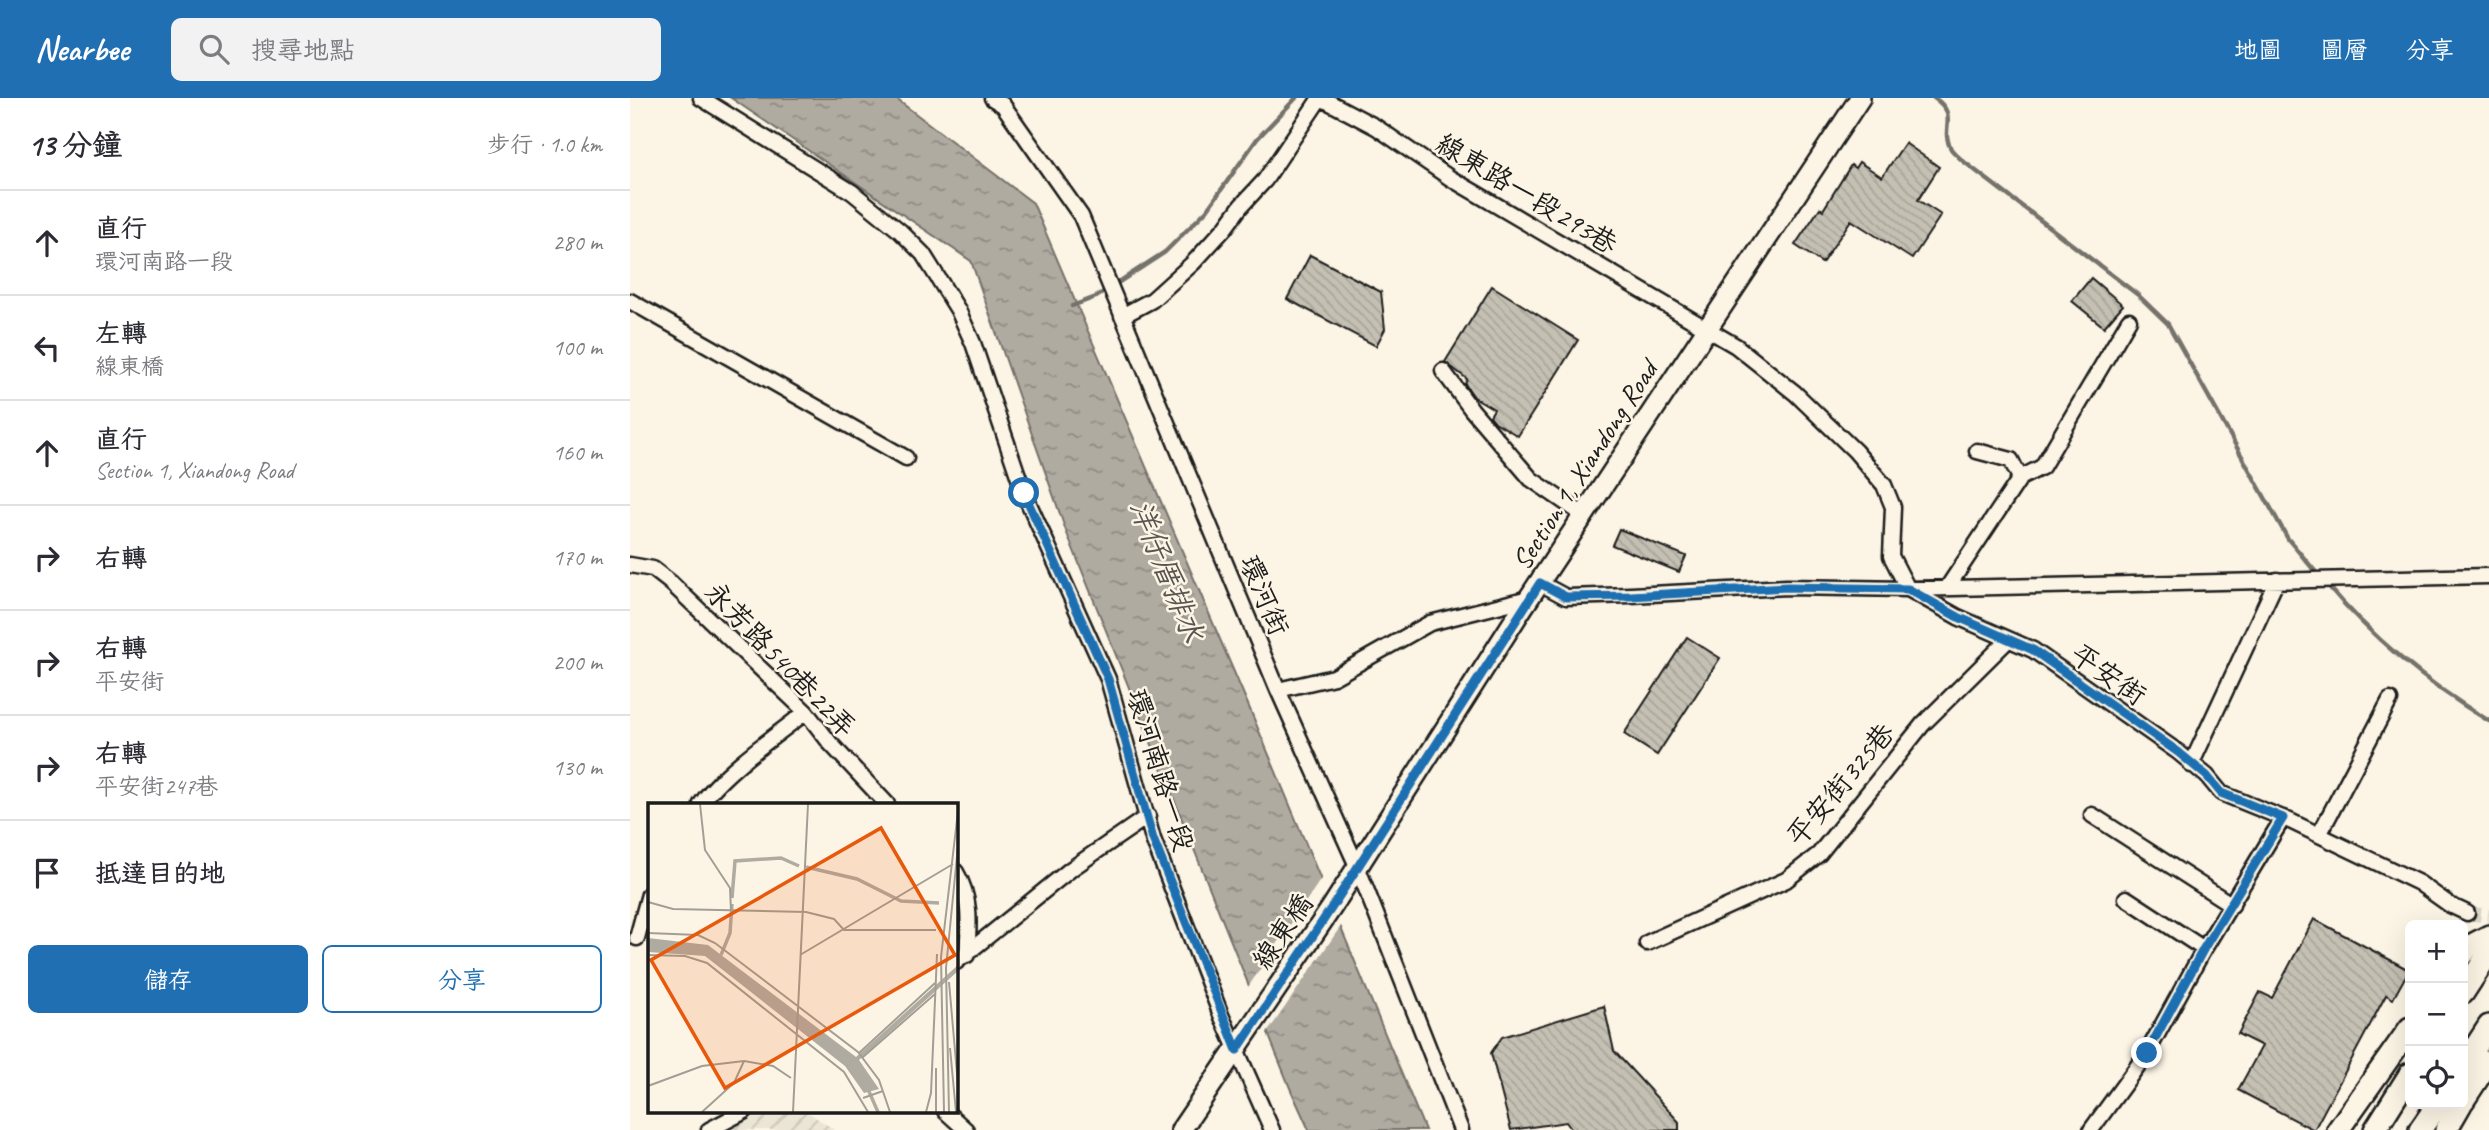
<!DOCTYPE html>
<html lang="zh-TW">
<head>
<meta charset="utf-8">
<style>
	:root { --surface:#fff; --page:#f2f2f3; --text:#2b2b33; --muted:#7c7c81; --line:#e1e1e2; --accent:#1f6fb2 }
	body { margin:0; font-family:Caveat,"LXGW WenKai TC",sans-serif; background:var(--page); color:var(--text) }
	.controls { position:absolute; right:21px; bottom:21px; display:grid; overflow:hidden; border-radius:10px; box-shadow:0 7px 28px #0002 }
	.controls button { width:63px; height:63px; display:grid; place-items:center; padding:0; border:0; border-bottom:2px solid var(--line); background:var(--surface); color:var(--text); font:35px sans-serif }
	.stop { position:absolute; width:21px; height:21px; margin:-16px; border:5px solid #1f6fb2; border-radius:50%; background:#fff }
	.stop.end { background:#1f6fb2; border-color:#fff; box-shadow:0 2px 7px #0008 }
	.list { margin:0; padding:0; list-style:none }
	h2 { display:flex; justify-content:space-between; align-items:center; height:91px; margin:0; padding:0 28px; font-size:30px }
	h2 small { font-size:23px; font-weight:400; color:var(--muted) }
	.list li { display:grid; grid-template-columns:46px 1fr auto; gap:21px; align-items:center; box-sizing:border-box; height:105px; padding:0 28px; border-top:2px solid var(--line) }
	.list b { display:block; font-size:26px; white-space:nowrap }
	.list p { margin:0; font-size:23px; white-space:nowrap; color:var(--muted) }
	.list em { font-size:23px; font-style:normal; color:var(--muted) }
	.actions { display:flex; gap:14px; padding:21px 28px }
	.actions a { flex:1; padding:16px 0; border:2px solid var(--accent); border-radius:10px; text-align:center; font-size:24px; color:var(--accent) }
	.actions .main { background:var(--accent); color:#fff }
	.icon { flex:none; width:38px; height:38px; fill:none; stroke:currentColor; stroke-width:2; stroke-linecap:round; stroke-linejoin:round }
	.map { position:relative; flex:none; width:1859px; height:1032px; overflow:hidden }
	header { display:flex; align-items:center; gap:42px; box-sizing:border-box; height:98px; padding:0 35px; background:var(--accent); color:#fff }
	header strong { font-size:33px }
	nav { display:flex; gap:38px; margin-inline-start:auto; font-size:24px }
	.search { width:490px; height:63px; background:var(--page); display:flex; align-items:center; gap:18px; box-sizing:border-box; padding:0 24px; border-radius:10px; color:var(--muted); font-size:26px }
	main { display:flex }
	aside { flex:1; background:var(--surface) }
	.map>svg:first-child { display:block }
	.industrial { fill:url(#industrial-furrows) }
	.water { fill:url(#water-ripples); stroke:#75726c; stroke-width:2 }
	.pier { fill:#fcf5e5 }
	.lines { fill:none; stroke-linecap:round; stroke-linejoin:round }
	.stream { stroke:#75726c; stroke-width:4.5 }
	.building { fill:url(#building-back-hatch); stroke:#1c1c1c; stroke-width:2 }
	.minor-tunnel { stroke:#dad4c7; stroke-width:14; stroke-dasharray:14 7; stroke-linecap:butt }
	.minor-casing { stroke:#1c1c1c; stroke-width:19 }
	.major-casing { stroke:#1c1c1c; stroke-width:24 }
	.highway-casing { stroke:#1c1c1c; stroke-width:26 }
	.minor { stroke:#fcf5e5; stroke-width:14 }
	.major { stroke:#fcf5e5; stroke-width:19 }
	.highway { stroke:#fcf5e5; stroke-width:21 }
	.route { stroke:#1f6fb2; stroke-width:9 }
	.labels { text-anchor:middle; stroke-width:5; stroke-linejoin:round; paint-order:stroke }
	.street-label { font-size:28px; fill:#1c1c1c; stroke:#fcf5e5 }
	.water-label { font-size:30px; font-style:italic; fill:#575551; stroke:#fcf5e5 }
	.inset-river { fill:none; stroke:#b0aba1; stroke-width:3.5 }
	.inset-road { fill:none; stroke:#a29e95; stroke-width:2 }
	.view { fill:#e8590c; fill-opacity:0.15; stroke:#e8590c; stroke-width:3.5 }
	.inset-edge { fill:none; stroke:#1c1c1c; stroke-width:3.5 }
</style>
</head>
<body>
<header>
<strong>Nearbee</strong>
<div class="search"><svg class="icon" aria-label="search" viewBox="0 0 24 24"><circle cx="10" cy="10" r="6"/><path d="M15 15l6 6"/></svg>搜尋地點</div>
<nav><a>地圖</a><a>圖層</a><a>分享</a></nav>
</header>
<main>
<aside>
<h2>13 分鐘<small>步行 · 1.0 km</small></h2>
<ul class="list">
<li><svg class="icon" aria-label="ahead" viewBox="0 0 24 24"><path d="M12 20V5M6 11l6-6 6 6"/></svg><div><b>直行</b><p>環河南路一段</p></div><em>280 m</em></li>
<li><svg class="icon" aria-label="left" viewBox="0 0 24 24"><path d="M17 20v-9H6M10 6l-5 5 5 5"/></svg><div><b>左轉</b><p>線東橋</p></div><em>100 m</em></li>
<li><svg class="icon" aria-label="ahead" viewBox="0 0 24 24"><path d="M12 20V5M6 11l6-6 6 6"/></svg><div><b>直行</b><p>Section 1, Xiandong Road</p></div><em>160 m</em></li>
<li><svg class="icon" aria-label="right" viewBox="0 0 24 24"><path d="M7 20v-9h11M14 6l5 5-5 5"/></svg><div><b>右轉</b></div><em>170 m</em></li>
<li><svg class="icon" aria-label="right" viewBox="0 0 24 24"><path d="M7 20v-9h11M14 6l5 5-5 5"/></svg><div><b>右轉</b><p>平安街</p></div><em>200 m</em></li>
<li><svg class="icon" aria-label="right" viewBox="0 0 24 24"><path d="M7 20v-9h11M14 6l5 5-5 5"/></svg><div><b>右轉</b><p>平安街247巷</p></div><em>130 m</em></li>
<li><svg class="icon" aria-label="arrive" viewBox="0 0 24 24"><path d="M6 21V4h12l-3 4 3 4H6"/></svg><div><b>抵達目的地</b></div></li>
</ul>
<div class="actions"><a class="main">儲存</a><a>分享</a></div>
</aside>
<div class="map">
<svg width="1859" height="1032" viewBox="0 0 1859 1032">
	<defs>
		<pattern id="industrial-furrows" width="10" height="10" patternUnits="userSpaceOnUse" patternTransform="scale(1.75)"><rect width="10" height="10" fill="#ebe5d6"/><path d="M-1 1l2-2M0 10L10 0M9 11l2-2" fill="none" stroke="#c9c4b7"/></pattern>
		<pattern id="water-ripples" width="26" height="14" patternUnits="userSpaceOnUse" patternTransform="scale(1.75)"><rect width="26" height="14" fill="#b0aba1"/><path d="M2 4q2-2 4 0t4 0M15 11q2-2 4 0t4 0" fill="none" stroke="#8e8a82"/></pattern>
		<pattern id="building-back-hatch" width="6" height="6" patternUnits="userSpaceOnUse" patternTransform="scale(1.75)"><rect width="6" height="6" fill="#c4c0b3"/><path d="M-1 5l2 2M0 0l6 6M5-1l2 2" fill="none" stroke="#a8a499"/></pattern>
	</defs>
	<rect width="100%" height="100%" fill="#fcf5e5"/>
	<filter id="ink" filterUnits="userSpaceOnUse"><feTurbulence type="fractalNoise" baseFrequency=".0143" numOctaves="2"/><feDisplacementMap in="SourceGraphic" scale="14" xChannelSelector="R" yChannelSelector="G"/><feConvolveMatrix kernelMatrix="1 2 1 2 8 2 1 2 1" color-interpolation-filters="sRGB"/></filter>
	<g filter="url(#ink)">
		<path class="industrial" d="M126,1013H176L205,1032H93Z"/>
		<path class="water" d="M101,0H265L403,105L619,609L795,1032H679L660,990L436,433L341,163Z"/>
		<path class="pier" d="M693,778L713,825L635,938L616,892Z"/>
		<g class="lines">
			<path class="stream" d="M1304,0C1330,17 1309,30 1321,51C1324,55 1330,60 1333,63L1508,197L1538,226L1658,441L1689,478
				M442,208L466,199L535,154L577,112L627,41L666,0
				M1695,484C1742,540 1796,585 1859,623"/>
		</g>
		<path class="building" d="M1275,45L1309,69L1288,102L1311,117L1282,161L1221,122L1192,165L1165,147L1190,110L1193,112L1221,67L1225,70L1229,64L1252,79Z
			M680,157L751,194L755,231L746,248L657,201Z
			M1461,180L1493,207L1474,229L1442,203Z
			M862,188L948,242L888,338L865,324L860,318L864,311L844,299L835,286L837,281L815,264Z
			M989,431L1056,458L1049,474L982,447Z
			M1057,539L1090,560L1027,657L994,636Z
			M1684,821L1779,872L1763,901L1756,897L1684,1032L1608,992L1632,948L1608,936L1630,894L1642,900Z
			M974,908L984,953L1049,1024V1032H942L936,1024L881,1032L861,955L872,939Z"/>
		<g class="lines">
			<path class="minor-tunnel" d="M1837,815L1859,818"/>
			<defs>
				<path id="minor" d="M71,0L222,94L270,133L293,156L328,212L343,245L394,395L478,581L523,741L591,917L642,1032
					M362,0L373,7L451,118L648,592L727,768L831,1032
					M691,0L746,29L820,80L1106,248L1165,295L1225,353L1254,387L1263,409L1261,458L1278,491L1328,519L1403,552L1548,654L1577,678L1591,695L1660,723L1789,785L1820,807L1837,815
					M0,203L276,360
					M492,218L522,202L563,165L595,130L611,108L635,82L690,0
					M813,273L842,312L901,381L955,418
					M1347,353L1381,362L1390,380
					M0,467L23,471L41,485L176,614L200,645L257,706
					M910,485L936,499L1001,497L1157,489L1278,491L1859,478
					M1317,490L1390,380L1412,369L1499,222
					M648,592L704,579L800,525L899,500
					M1561,667L1647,482
					M71,706C93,674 145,638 176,614
					M1462,717L1602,807
					M1689,737L1760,602
					M326,774C342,801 339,827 337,857
					M1496,800L1574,851
					M7,840L19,796
					M1017,845L1156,782L1189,756L1293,626L1378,542
					M326,864L441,771L518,718
					M315,1013L336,1032
					M79,1032L115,1013
					M1461,1032L1517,955L1574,851L1653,720"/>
				<path id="major" d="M551,1032L702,809L891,512L1230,0"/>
				<path id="highway" d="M1833,856L1838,849L1859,838
					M1833,895L1859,855
					M1833,968L1859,928
					M1833,1003L1859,963
					M1708,1032L1780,930
					M1745,1032L1780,976
					M1790,1032L1808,1006
					M1816,1032L1831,1006"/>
			</defs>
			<use href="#minor" class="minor-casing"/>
			<use href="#major" class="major-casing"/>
			<use href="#highway" class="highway-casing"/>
			<use href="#minor" class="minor"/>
			<use href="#major" class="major"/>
			<use href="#highway" class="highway"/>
		</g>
	</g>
	<g class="lines" filter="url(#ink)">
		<path class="route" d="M394,395L478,581L523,741L607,952L702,809L910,485L936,499L1001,498L1157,489L1278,491L1328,519L1403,552L1548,654L1577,678L1591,695L1653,720L1574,850L1517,955"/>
	</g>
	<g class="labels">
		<g class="street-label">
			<text transform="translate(897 95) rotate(31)" y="10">線東路一段293巷</text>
			<text transform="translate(954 367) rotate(-57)" y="10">Section 1, Xiandong Road</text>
			<text transform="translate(635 497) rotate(67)" y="10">環河街</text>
			<text transform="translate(151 561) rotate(46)" y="10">永芳路540巷22弄</text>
			<text transform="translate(1479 576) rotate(35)" y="10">平安街</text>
			<text transform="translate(531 672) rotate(73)" y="10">環河南路一段</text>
			<text transform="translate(1210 686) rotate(-50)" y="10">平安街325巷</text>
			<text transform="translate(652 833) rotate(-56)" y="10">線東橋</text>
		</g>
		<g class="water-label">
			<text transform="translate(537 473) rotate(68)" y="10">洋仔厝排水</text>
		</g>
	</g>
	<g transform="translate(18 705)">
		<rect width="310" height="310" fill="#fcf5e5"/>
		<path d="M0,135L60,142L208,254L310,162V168L211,257L231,286L216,290L197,263L57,153L0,149Z" fill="#b0aba1"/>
		<path class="inset-river" d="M158,64L209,76L253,98L291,100M84,95L87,58L133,55L151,63M73,152L82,130L84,101M219,284L230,309"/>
		<path class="inset-road" d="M52,1L57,47L82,85L83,108M0,99L25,106L158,109L186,116L196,127H288M0,130L50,132L67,140L210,249L231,277L242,309M0,152L37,153L59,160L196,269L220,309M152,152L305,61M301,179L310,282M302,245L308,309M211,250L287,180M215,254L287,191M288,265V309M0,283L54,263L96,258L125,263L143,275M215,295L235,288M54,309L86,280L96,258M145,309L160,1M278,309L283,290L289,151M296,309L293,154L310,8M301,309L298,165L310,43"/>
		<path class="view" d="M233,25L307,152L77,285L3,157Z"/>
		<rect width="310" height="310" class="inset-edge"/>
	</g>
</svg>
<div class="controls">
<button>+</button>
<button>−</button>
<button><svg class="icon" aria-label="locate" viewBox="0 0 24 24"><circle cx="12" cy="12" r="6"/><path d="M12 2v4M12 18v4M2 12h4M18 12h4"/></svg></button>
</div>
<div class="stop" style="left:394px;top:395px"></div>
<div class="stop end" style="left:1517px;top:955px"></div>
</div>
</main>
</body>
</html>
